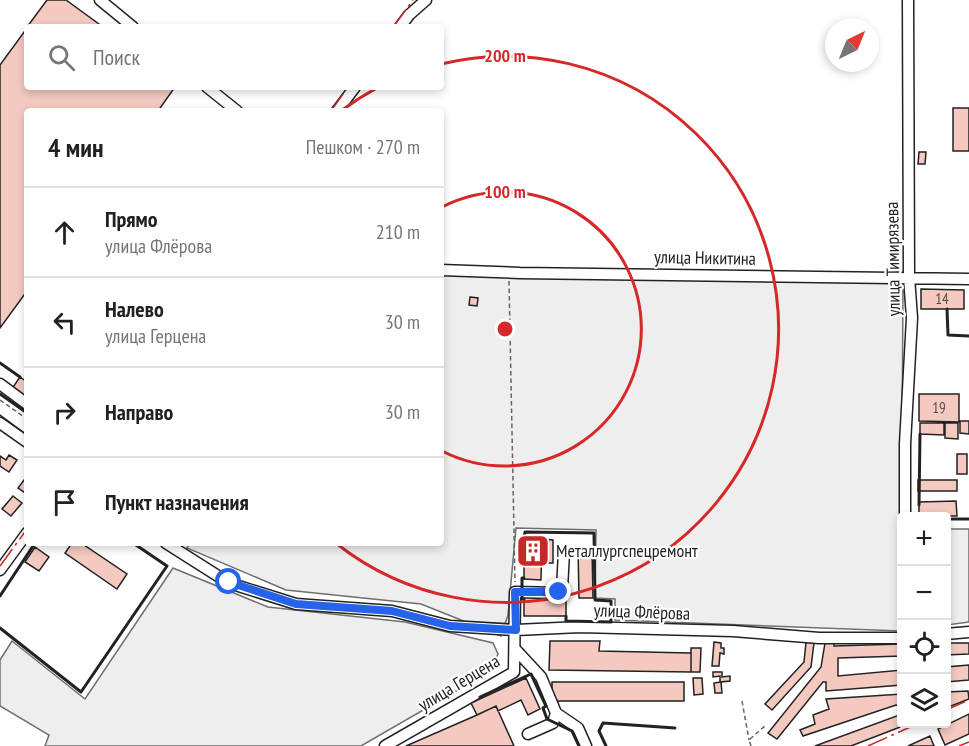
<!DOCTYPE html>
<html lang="ru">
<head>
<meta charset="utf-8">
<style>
	:root { --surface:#fff; --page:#f6f6f6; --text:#202124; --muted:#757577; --line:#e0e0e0 }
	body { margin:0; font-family:"PT Sans Narrow",sans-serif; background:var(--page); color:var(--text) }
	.controls { position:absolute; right:18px; bottom:18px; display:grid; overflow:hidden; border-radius:6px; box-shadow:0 3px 9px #0003 }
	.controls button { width:54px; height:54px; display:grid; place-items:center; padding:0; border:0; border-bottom:2px solid var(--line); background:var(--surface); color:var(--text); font:30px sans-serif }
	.compass { position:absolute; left:825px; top:18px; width:54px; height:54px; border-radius:50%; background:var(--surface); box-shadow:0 3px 9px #0003; rotate:43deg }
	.stop { position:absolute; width:18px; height:18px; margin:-14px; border:4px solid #2563eb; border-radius:50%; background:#fff }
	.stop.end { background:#2563eb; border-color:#fff; box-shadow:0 2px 6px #0008 }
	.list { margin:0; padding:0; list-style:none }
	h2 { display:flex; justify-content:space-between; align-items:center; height:78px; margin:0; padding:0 24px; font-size:26px }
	h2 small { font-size:20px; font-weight:400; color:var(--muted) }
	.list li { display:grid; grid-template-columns:39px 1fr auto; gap:18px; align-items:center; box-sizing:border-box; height:90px; padding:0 24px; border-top:2px solid var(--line) }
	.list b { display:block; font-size:22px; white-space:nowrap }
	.list p { margin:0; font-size:20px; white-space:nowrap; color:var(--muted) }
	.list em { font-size:20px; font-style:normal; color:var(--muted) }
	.icon { flex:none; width:33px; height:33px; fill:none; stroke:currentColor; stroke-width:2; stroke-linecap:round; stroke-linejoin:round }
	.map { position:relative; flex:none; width:969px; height:746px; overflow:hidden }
	.search { position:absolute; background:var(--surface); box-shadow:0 3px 9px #0003; left:24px; top:24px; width:420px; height:66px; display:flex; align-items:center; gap:15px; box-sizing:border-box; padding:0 21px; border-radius:6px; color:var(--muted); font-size:22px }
	.panel { position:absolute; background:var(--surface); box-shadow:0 3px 9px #0003; left:24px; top:108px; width:420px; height:438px; border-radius:6px }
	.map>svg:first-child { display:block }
	.green { fill:#eee; stroke:#6f6f6f; stroke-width:1.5 }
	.building { fill:#f3c9c0; stroke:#222; stroke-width:1.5 }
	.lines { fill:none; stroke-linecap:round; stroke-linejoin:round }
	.minor-casing { stroke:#222; stroke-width:13 }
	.path { stroke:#646464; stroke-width:1.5; stroke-dasharray:4.5 3; stroke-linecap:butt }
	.minor { stroke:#fff; stroke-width:10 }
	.tram { stroke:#222; stroke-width:1.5 }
	.wall { stroke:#222; stroke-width:3 }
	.power { stroke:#c62828; stroke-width:1.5; stroke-dasharray:21 4.5 3 4.5; stroke-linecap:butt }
	.route { stroke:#2563eb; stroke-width:8 }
	.ring { fill:none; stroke:#d62828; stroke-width:3 }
	.labels { text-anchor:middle; stroke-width:4.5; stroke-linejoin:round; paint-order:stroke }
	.number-label { font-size:15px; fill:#564c4a }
	.street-label { font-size:18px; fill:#222; stroke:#fff }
	.poi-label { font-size:18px; fill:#222; stroke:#fff; text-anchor:start }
	.centre { fill:#d62828; stroke:#fff; stroke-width:3 }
	.ring-label { font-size:18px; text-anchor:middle; font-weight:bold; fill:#d62828; stroke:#fff; stroke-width:4.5; stroke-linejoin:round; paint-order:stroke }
</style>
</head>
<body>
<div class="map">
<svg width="969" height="746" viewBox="0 0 969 746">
	<rect width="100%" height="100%" fill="#fff"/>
	<path class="green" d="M441,275L903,282L901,631L615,620V599L595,598L596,530L516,528L508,615L501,636L421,604L286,590L187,548L190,543H441Z
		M946,529H969V622L947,625Z
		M173,568L268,607L405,622L493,643L498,654L491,671L361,746H45L49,735L0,706V660L12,641L85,699Z"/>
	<path class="building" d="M47,0H66L103,27H27Z
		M27,28V87H175L158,111H27V291L0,328V65Z
		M953,108H969V151H953Z
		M919,152H926L925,164H918Z
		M921,289L964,290V309H921Z
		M470,297L478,298L477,306L469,305Z
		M20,377L27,382V398L13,387Z
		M919,394H959V422L919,421Z
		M960,421H969V434L960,433Z
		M920,423H944V435L920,434Z
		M945,423H958V439L945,438Z
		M957,454H967V474H957Z
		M9,455L17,460L9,472L0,466V456L6,460Z
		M27,476V494L18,488Z
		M918,480H957V491H918Z
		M13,496L22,503L11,516L2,509Z
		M956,501L957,516H919V502Z
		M524,539H542L541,580L524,579Z
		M542,539L553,540V563H541Z
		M72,543H81L127,574L117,589L65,553Z
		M35,547L49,557L39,571L25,562Z
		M578,548H592L593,598H579Z
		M524,597L566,598V616H524Z
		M550,641H600L599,651L691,653V672L549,670Z
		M714,642L721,643V648H724V654L720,653L719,666H712Z
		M806,642L814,643L811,667L772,710L765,704L804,662Z
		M834,642V646L902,644V656L838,658V676L902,670V685L826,691V682H823L777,739L768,733L821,667L825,643Z
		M946,643H969V654L946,655Z
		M691,648H701L700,672H691Z
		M969,665V680L946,682V667Z
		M713,672H722V677L730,676V681L721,682L722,693H715L714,683L720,682V676L713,677Z
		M526,678L540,709L528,715L521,700L498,711L496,706L477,715L471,703Z
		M693,678H702L703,694L694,695Z
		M552,682H684V701H552Z
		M968,691L969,699L946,708V692Z
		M902,694V706L896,705L803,736L800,730L815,724L813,715L829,709L826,699Z
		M496,706L514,746H406L477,715Z
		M902,714V724H908L851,746H815Z
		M969,714V734L945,745L938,729Z
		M930,736L934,746H908Z"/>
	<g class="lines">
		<defs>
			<path id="minor" d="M100,0L133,27
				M400,27L409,15L426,0
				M207,87L237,111
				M337,111L355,87
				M441,270L520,273L969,279
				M0,384L27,404
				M0,423L27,442
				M905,516V444L912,318L909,277L908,0
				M166,543L229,583L296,604L392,611L450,626L516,630L580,627L733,631L819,638H902
				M0,570L27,533
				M946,634L969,632
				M515,649L541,677L556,713L578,728L586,746
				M528,734L553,723L556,713
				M385,746L514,672L515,592L559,593L562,589L564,552"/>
		</defs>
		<use href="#minor" class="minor-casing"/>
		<path class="path" d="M509,281L515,582
			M0,400L27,419
			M742,701L749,740
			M751,746L749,740L766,725"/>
		<use href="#minor" class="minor"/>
		<path class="tram" d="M0,415L27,435"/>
		<path class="wall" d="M947,309L948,335L969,336
			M0,363L20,377
			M0,394L27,413
			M919,505L920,434
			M946,519H969
			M524,539L525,532L594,533L595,600L611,601V622L566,621V616
			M524,578H522V599H524
			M0,596L35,543
			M0,628L81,692L167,566L133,543
			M480,697L531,674L546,706L543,708L547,719L572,731L579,746
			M606,746L599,731L603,723L675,728"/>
		<path class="power" d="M393,27L413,0
			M331,111L348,87
			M0,566L27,529
			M946,710L969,700
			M868,746L917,724
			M959,746L969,742"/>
	</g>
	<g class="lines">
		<path class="route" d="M229,582L296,604L392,611L450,626L516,630L515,592H559"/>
	</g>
	<g class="ring">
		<path d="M442 207A137 137 0 1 1 442 451"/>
		<path d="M341 111A273 273 0 0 1 377 88M441 64A273 273 0 1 1 337 544"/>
	</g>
	<defs>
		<symbol id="building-square" viewBox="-11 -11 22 22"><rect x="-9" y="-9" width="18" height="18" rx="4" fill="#c62828" stroke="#fff"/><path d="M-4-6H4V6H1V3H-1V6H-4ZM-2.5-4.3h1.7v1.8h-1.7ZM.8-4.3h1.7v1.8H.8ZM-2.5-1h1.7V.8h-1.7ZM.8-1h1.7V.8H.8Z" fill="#fff"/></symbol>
	</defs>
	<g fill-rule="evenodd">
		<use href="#building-square" x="514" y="532" width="38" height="38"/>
	</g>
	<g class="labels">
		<g class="number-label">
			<text x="942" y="304">14</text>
			<text x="939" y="413">19</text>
		</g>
		<g class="street-label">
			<text transform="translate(705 258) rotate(1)" y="6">улица Никитина</text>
			<text transform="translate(893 259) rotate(-91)" y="6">улица Тимирязева</text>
			<text transform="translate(642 612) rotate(2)" y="6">улица Флёрова</text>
			<text transform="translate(459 683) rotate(-31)" y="6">улица Герцена</text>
		</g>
		<g class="poi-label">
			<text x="556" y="557">Металлургспецремонт</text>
		</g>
	</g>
	<circle cx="505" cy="329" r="9" class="centre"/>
	<g class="ring-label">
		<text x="505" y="62">200 m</text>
		<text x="505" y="198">100 m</text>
	</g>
</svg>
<div class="controls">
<button>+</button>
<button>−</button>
<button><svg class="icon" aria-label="locate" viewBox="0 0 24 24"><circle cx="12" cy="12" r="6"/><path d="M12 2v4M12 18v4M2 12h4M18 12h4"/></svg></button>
<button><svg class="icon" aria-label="layers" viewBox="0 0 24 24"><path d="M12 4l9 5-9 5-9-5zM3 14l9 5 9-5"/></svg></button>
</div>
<svg class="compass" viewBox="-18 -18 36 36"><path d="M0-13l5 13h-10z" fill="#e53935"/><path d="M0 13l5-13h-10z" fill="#757577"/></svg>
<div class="stop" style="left:229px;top:582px"></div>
<div class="stop end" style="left:559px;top:592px"></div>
<div class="search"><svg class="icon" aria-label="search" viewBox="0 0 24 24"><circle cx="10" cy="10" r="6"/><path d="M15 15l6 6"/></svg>Поиск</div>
<section class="panel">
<h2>4 мин<small>Пешком · 270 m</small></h2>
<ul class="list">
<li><svg class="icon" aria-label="ahead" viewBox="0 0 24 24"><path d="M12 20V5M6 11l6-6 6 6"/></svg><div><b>Прямо</b><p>улица Флёрова</p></div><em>210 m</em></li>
<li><svg class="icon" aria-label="left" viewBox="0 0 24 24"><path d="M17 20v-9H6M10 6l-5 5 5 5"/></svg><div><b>Налево</b><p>улица Герцена</p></div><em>30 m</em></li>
<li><svg class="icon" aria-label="right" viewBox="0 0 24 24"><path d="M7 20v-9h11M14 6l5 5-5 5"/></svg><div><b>Направо</b></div><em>30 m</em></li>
<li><svg class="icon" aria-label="arrive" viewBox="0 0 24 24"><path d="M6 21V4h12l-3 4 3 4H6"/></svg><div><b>Пункт назначения</b></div></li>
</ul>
</section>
</div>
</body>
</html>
